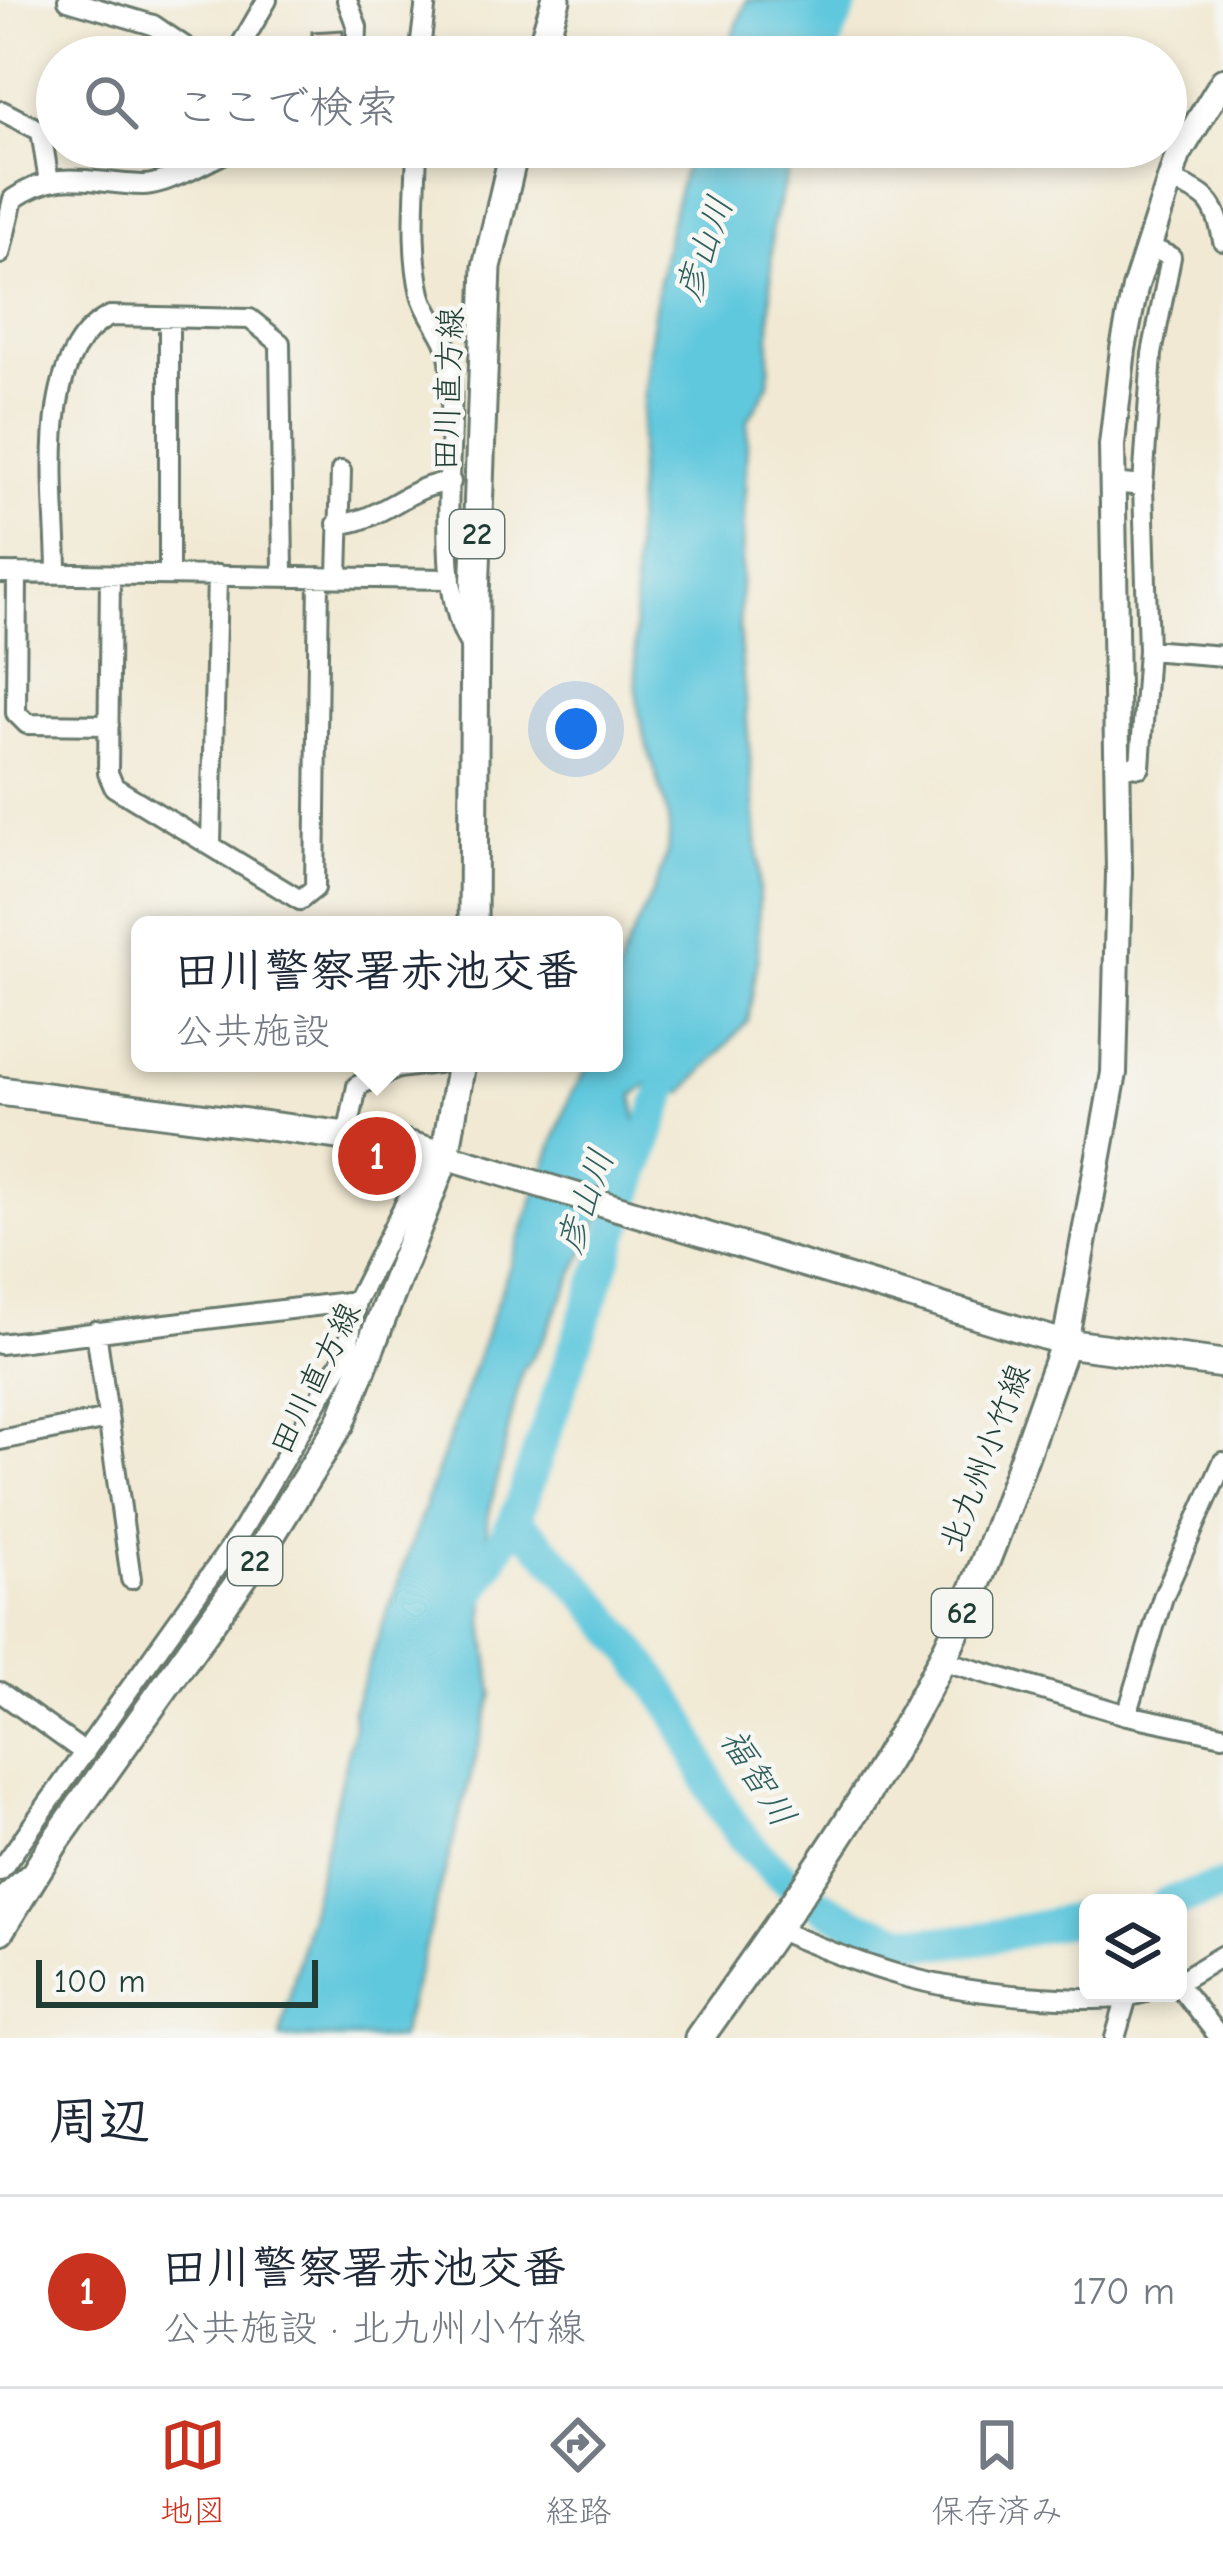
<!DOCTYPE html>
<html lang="ja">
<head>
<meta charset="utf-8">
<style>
	:root { --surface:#fff; --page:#f2f2f3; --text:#1f2937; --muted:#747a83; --line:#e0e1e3; --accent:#c8321e }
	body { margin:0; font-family:"Comic Neue","Klee One",sans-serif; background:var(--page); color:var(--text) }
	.controls { position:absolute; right:36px; bottom:36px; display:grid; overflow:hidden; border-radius:18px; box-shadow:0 6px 18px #0003 }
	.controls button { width:108px; height:108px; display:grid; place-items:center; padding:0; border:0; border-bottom:3px solid var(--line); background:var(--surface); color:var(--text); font:60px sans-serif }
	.scale { position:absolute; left:36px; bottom:30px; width:282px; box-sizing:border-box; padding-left:12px; border:6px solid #1f3d34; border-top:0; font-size:33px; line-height:42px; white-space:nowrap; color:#1f3d34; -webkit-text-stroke:9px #f6f6f2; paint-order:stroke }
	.you { position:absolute; left:576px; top:729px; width:42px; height:42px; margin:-30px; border:9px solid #fff; border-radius:50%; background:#1a73e8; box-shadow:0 0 0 18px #1a73e833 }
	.badge { display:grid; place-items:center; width:78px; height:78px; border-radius:50%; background:var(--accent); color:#fff; font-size:39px; font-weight:700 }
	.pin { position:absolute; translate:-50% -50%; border:6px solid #fff; box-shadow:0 3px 12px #0006 }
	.popup { position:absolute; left:131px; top:916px; width:492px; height:156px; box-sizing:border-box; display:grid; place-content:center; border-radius:18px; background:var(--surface); filter:drop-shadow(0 3px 9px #0005); font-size:39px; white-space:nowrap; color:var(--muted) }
	.popup b { font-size:45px; color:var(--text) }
	.popup::after { content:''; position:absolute; left:50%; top:100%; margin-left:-24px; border:24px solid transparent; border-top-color:var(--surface) }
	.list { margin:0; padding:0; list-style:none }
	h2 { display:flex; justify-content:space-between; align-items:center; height:156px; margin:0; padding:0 48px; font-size:51px }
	h2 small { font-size:39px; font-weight:400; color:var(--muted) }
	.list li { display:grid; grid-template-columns:78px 1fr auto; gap:36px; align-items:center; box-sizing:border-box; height:192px; padding:0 48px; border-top:3px solid var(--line) }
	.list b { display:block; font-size:45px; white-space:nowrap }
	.list p { margin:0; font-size:39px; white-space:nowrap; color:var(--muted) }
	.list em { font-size:39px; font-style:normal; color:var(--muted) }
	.icon { flex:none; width:66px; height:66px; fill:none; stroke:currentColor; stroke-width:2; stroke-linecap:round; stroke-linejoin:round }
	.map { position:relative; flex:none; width:1223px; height:2038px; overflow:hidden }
	.search { position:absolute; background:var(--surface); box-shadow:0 6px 18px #0003; left:36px; right:36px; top:36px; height:132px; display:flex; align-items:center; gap:30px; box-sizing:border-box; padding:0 42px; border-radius:66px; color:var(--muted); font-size:45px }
	.sheet { height:348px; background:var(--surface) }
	nav { display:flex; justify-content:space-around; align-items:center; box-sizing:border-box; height:168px; border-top:3px solid var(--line); background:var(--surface); font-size:33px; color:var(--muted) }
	nav a { display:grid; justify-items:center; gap:6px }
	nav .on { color:var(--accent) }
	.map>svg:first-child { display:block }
	.water { fill:#61c8dd; stroke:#408288; stroke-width:3 }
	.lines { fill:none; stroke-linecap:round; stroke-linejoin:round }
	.river { stroke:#61c8dd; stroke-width:33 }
	.building { fill:#e3a59b }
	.street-casing { stroke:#68796c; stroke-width:24 }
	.secondary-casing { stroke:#68796c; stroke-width:30 }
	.primary-casing { stroke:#68796c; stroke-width:33 }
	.street { stroke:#fff; stroke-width:18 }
	.secondary { stroke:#fff; stroke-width:24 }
	.primary { stroke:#fff; stroke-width:27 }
	.labels { text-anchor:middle; stroke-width:9; stroke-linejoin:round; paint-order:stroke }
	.shield { fill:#f6f6f2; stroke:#60746d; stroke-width:3 }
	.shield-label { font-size:30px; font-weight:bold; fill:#1f3d34 }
	.street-label { font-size:33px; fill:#1f3d34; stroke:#f6f6f2 }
	.water-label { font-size:36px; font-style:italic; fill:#30605e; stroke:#f6f6f2 }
</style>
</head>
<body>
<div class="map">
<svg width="1223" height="2038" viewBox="0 0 1223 2038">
	<rect width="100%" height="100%" fill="#f6f6f2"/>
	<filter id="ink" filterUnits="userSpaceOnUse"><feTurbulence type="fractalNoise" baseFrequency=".00833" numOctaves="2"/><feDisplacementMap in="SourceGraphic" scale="24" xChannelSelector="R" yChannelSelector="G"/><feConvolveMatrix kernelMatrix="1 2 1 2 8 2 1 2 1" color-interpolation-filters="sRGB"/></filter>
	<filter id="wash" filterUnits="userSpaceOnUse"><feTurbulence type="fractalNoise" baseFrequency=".004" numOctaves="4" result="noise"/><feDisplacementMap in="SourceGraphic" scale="48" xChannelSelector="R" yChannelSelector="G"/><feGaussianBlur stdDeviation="2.7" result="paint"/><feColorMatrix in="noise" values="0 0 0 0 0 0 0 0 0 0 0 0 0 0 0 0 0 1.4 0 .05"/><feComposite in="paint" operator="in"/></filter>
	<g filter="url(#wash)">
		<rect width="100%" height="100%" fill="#f1e9d3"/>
		<path class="water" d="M747,0H837L820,57H724Z
			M691,147H795L772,226L769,384L748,420L739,630L759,863L758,958L748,1021L683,1093L653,1081L634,1095L637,1137L542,1342L522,1371L487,1522L484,1622L493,1694L400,2038H280L354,1726L353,1709L570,1096L590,1063H614C614,1030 610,995 621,963C633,925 674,865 669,826C663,780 639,740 637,692C628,528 641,303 691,147Z"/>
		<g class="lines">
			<path class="river" d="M819,57L843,0
				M515,1521C566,1567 632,1645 670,1703C690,1733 701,1770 719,1802C755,1867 832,1924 906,1939C962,1950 1033,1926 1088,1917
				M463,1607L515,1520L679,1046
				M1167,1903L1223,1886"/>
		</g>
		<g id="blocks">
			<path class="building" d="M343,30V57H313L312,32Z"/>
		</g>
	</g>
	<g filter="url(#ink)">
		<use href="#blocks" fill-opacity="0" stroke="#68796c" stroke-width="3"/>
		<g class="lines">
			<defs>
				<path id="street" d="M68,0L153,25L200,57
					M347,0L357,27L356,57
					M234,57L267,0
					M419,57L426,0
					M2,111L41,131L49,182
					M417,147C416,195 410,247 421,294C427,318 448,335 450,361C458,435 429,594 474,650
					M189,171L237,147
					M1169,180C1207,194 1216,201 1223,241
					M0,254L13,199C62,166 90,184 143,185C158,185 175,176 189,171L197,147
					M169,319V574
					M1112,483L1143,486L1148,650L1223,656
					M1143,486L1152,354L1171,257L1148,246
					M337,524C380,523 409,484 451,482
					M57,572C57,501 33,353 110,316L250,319L280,343L283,574
					M0,573L451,579
					M17,573L16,713L27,724L109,725
					M110,575L108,773L114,787L300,900L315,888L319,577
					M338,576L341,471
					M1117,765L1140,767L1148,650
					M211,845L217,575
					M347,1136L357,1086L398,1068L437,1063
					M96,1331L131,1579
					M0,1344L356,1301
					M0,1440L108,1419
					M941,1660L1127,1715L1223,1735
					M0,1692L85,1753
					M1127,1715L1163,1597L1223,1462
					M0,1871L239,1535L347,1352L356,1301L417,1180L441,1159
					M0,1899L28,1874
					M775,1929C876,1971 931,1991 1041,1997C1073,1999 1111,2002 1142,1993
					M1178,1982L1223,1955
					M1178,1985L1220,2038
					M1115,2038L1127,1997"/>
				<path id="secondary" d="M445,1156L1065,1343L1114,1073L1119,872L1112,445L1123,349L1135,288L1178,155L1223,81"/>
				<path id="primary" d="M539,57L556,0
					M473,925L475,596L487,267L515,147
					M0,1091L400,1143L445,1156
					M0,1930L54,1843L256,1559L341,1422L445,1156L461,1063
					M699,2038C785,1916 875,1793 942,1659C992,1559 1026,1448 1065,1343L1223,1364"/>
			</defs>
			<use href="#street" class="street-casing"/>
			<use href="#secondary" class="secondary-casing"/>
			<use href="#primary" class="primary-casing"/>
			<use href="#street" class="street"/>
			<use href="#secondary" class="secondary"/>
			<use href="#primary" class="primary"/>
		</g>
	</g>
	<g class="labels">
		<g class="shield">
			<rect x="450" y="510" width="54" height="48" rx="9"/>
			<rect x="228" y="1537" width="54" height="48" rx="9"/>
			<rect x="932" y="1589" width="60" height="48" rx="9"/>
		</g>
		<g class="shield-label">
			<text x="477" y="544">22</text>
			<text x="255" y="1571">22</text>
			<text x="962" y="1623">62</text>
		</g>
		<g class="street-label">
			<text transform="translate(447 389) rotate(-88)" y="12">田川直方線</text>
			<text transform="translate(314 1378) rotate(-64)" y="12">田川直方線</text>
			<text transform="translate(984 1457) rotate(-69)" y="12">北九州小竹線</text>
		</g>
		<g class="water-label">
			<text transform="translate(703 248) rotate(-71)" y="13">彦山川</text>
			<text transform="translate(584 1201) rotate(-71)" y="13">彦山川</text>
			<text transform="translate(759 1777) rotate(58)" y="13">福智川</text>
		</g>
	</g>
</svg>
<div class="controls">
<button><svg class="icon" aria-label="layers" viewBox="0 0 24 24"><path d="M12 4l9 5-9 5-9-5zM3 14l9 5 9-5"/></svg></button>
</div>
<div class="scale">100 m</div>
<div class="you"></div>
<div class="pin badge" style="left:377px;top:1156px">1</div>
<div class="popup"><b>田川警察署赤池交番</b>公共施設</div>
<div class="search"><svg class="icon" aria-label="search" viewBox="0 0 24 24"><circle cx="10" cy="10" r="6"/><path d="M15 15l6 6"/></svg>ここで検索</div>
</div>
<section class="sheet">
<h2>周辺<small></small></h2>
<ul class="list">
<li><span class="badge">1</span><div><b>田川警察署赤池交番</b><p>公共施設 · 北九州小竹線</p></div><em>170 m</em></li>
</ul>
</section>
<nav>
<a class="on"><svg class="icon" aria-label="map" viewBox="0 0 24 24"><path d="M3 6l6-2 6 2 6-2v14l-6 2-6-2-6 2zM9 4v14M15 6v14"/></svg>地図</a>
<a><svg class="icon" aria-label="directions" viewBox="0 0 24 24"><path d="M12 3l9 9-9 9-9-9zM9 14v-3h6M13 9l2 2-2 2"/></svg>経路</a>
<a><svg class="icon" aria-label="saved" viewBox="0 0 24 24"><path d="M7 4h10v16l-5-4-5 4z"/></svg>保存済み</a>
</nav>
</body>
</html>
